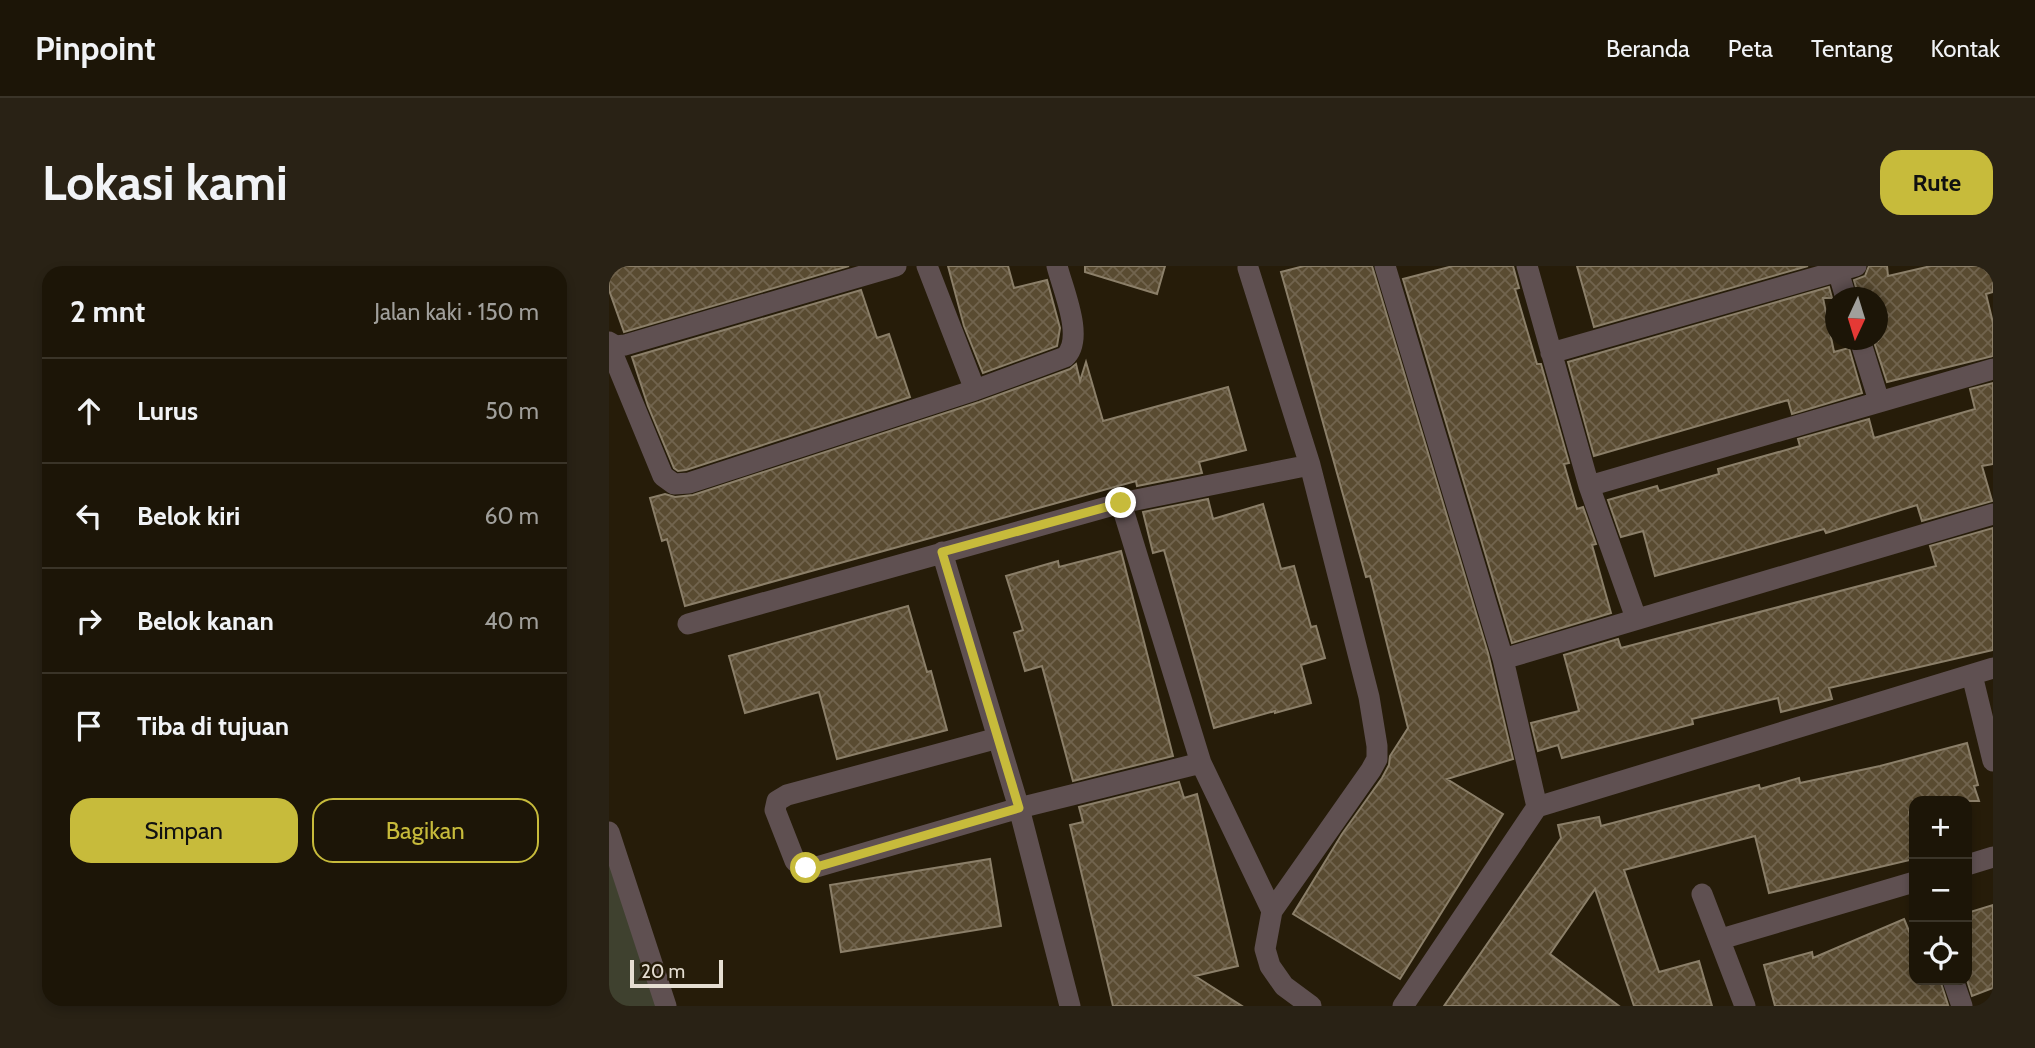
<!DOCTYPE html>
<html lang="id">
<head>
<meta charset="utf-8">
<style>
	:root { --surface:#1c1507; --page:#292215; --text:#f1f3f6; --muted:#a09f9b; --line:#3a3428; --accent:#c7bb3b }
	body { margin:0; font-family:Cabin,sans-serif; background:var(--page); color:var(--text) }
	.controls { position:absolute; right:21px; bottom:21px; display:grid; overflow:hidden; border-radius:14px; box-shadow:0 4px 10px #0003 }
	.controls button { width:63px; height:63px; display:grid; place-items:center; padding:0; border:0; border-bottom:2px solid var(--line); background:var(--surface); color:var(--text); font:35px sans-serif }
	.compass { position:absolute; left:1216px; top:21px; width:63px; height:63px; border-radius:50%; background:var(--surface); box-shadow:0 4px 10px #0003; rotate:184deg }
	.scale { position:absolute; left:21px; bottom:18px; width:93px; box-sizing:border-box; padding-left:7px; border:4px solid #e5ded2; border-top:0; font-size:19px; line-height:24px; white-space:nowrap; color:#e5ded2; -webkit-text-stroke:5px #261c09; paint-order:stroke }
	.stop { position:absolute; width:21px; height:21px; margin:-16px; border:5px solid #c7bb3b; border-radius:50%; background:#fff }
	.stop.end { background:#c7bb3b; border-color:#fff; box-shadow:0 2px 7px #0008 }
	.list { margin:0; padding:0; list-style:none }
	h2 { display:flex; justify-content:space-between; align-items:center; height:91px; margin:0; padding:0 28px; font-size:30px }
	h2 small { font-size:23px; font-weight:400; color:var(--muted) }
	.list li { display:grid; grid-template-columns:46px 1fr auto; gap:21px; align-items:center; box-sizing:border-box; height:105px; padding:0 28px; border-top:2px solid var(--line) }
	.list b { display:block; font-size:26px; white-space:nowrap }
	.list em { font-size:23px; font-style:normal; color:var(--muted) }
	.actions { display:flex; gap:14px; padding:21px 28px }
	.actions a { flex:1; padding:16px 0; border:2px solid var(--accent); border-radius:21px; text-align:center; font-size:24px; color:var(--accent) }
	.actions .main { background:var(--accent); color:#111 }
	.icon { flex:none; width:38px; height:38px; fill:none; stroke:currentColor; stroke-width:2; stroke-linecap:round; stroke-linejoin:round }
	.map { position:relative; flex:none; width:1384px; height:740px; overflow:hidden; border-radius:21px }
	header { display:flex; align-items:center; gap:42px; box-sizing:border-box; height:98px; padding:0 35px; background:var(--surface); border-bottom:2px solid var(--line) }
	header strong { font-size:33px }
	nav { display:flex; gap:38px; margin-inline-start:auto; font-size:24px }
	.intro { display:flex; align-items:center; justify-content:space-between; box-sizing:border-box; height:168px; padding:0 42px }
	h1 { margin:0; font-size:49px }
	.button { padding:18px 32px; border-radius:21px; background:var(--accent); color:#111; font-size:24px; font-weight:700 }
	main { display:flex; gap:42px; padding:0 42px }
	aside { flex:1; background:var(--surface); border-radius:21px; box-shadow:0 4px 10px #0003 }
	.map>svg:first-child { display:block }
	.green { fill:#3f412f }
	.building { fill:url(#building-cross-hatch); stroke:#8b7f69; stroke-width:2 }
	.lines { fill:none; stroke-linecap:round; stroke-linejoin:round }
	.street { stroke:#5f5051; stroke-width:21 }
	.route { stroke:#c7bb3b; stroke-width:9 }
</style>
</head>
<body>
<header>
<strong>Pinpoint</strong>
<nav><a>Beranda</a><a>Peta</a><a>Tentang</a><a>Kontak</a></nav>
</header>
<div class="intro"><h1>Lokasi kami</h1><a class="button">Rute</a></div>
<main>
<aside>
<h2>2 mnt<small>Jalan kaki · 150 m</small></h2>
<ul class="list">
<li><svg class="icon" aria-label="ahead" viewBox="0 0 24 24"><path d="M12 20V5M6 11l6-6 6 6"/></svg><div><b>Lurus</b></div><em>50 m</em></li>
<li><svg class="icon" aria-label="left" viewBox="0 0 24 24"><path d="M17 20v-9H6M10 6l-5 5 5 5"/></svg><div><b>Belok kiri</b></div><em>60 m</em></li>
<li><svg class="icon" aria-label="right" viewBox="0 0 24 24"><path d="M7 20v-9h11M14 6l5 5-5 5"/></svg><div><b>Belok kanan</b></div><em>40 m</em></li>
<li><svg class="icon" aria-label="arrive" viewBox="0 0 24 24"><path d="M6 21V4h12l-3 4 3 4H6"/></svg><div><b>Tiba di tujuan</b></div></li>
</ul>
<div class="actions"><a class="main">Simpan</a><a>Bagikan</a></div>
</aside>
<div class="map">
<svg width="1384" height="740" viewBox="0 0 1384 740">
	<defs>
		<pattern id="building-cross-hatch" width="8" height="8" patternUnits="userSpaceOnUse" patternTransform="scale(1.75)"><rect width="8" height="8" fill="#594b31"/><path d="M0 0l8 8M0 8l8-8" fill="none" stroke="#71644e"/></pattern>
	</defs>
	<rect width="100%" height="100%" fill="#261c09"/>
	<path class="green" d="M0,581L52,740H0Z"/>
	<path class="building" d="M0,0H240L15,66L0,24Z
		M339,0H399L405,22L438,14L451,62L448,80L374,107L355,60Z
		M476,0H556L548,28L476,6Z
		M695,0H763L879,387L904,493L838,513L894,548L791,713L684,648L733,568L773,512L780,499L781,490L799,462L761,310L757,311L672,6Z
		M844,0H904L910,22L906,23L928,98H932L960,197L955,198L968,243L974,241L987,278L983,279L1002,347L903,377L794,13Z
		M968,0H1199L985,61Z
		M1260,0H1278L1279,10L1322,0H1384V26L1377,28L1384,57V90L1278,116L1265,76L1269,75V32H1250L1245,14L1256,10Z
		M1220,21L1223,32H1214L1225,86L1240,82L1253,127L1183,148L1179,134L985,190L959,96Z
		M252,24L268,72L280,68L301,131L77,204L69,205L65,202L39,140L23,91Z
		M477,96L494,155L619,121L637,184L590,196L593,207L528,220L527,215L76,340L58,273L53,275L41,232L56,228L66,231L84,229L370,136L461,103L467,98L471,115Z
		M1384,117V198L1373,200L1383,235L1313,255L1308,239L1217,267L1215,263L1046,310L1034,265L1012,271L999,234L1048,220L1050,225L1110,208L1109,203L1191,180L1189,173L1260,153L1265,172L1366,143L1361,123Z
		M599,233L604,253L654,238L672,303L685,300L702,361L707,360L716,392L692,399L702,437L666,447V445L605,462L555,284L544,287L534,246Z
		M1384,262V384L1220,422L1223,433L1172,446L1169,432L1083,453L1084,458L953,492L949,479L929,485L922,457L970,445L955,389L1009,373L1012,382L1327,300L1321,280Z
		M512,285L564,490L464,515L433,400L416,405L405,367L414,364L397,310L449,295L450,301Z
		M299,340L318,406L322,405L338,464L228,493L210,426L136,447L120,390Z
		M1358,477L1369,519L1365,520L1370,535H1305V544L1300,546L1305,570V593L1160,627L1146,570L1015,604L1050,706L1090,695L1103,740H1025L986,623L941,688L1010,740H835L952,572L949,559L990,551L992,560L1150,519L1151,523L1190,512L1191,517L1271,500Z
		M570,516L575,532L588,528L629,700L586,710L633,740H504L461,559L474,556L470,541Z
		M381,593L392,660L232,686L221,619Z
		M1384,639V722L1363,730L1358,714V647Z
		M1295,653L1305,677V714H1331L1339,739L1166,740L1155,699L1203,686L1204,692Z"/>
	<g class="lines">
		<path class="street" d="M318,0L366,124
			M776,0L894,393L928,541L794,740
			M918,0L980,220L1027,352
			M639,2L701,199L760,431L768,480V493L762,504L663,645L656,683L661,700L675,720L702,740
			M1229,5L1237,32
			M1251,74L1270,135
			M0,76L7,80L16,79L287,0
			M0,79L54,210L65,218L80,217L366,124L456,91C476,73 454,24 448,0
			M942,87L1247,0
			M980,220L1384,103
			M512,237L592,497L663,645
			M333,286L410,542L461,740
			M79,358L512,237L701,199
			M894,393L1384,248
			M1363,409L1384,495
			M389,472L178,529L168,535L166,544L186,595L194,601L204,602L410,542L592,497
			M928,541L1384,402
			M0,566L57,740
			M1358,599L1384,591
			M1093,628L1136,740
			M1112,673L1305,616
			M1344,714L1353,740"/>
	</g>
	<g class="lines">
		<path class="route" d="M197,602H204L410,542L333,286L512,237"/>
	</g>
</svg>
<div class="controls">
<button>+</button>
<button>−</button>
<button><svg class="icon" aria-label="locate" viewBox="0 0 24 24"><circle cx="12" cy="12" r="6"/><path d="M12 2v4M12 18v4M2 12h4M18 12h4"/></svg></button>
</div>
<svg class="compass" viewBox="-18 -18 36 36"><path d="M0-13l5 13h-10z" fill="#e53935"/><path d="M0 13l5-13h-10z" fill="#a09f9b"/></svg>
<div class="scale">20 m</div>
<div class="stop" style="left:197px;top:602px"></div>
<div class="stop end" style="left:512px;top:237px"></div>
</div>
</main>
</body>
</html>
